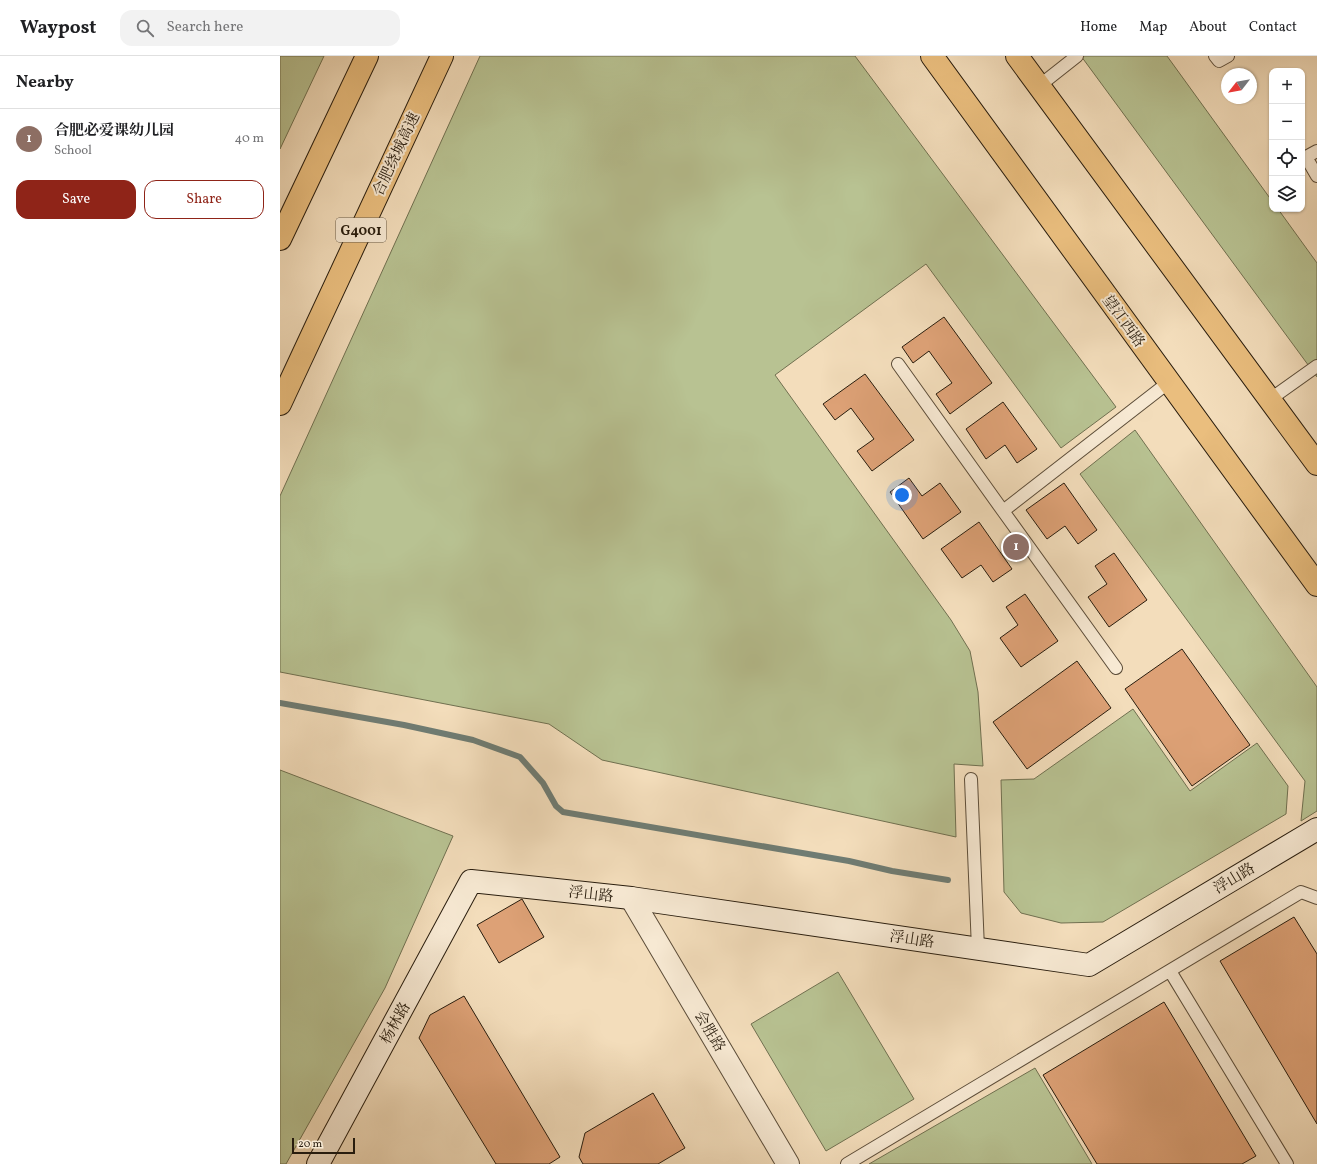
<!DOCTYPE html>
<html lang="en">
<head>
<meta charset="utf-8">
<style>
	:root { --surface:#fff; --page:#f2f2f2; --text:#202124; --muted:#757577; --line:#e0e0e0; --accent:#8f2418 }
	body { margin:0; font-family:Vollkorn,"Noto Serif SC",serif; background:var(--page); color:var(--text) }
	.controls { position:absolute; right:12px; top:12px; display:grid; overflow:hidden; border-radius:8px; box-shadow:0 1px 3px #0004 }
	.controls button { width:36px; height:36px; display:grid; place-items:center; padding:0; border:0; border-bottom:1px solid var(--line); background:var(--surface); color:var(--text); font:20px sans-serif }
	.compass { position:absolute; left:941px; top:12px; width:36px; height:36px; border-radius:50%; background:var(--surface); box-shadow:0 1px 3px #0004; rotate:239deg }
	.scale { position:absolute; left:12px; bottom:10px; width:63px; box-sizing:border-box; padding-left:4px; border:2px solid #291d0e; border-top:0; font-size:11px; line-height:14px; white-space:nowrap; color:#291d0e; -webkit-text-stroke:3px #f7e9d3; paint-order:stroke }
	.you { position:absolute; left:622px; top:439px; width:14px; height:14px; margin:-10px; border:3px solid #fff; border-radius:50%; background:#1a73e8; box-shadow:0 0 0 6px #1a73e833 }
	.badge { display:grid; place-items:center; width:26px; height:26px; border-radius:50%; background:var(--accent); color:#fff; font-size:13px; font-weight:700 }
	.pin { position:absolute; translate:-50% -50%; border:2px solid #fff; box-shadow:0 1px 4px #0006 }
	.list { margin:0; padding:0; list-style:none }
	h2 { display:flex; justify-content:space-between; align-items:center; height:52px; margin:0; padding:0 16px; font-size:17px }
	h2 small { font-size:13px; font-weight:400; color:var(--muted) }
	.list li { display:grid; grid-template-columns:26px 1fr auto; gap:12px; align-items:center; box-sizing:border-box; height:60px; padding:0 16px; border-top:1px solid var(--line) }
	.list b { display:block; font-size:15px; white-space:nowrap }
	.list p { margin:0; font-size:13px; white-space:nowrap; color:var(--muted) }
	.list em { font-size:13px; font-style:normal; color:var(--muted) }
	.actions { display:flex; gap:8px; padding:12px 16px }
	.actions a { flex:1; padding:9px 0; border:1px solid var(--accent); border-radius:12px; text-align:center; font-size:14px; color:var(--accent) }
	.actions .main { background:var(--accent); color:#fff }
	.icon { flex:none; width:22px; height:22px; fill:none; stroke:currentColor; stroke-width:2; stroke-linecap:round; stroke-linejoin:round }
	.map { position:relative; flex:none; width:1037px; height:1108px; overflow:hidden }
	header { display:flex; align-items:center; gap:24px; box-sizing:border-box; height:56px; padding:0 20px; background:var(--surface); border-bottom:1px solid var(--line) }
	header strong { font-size:19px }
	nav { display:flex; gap:22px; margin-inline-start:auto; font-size:14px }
	.search { width:280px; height:36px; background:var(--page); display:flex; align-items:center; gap:10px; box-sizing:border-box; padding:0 14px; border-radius:12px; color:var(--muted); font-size:15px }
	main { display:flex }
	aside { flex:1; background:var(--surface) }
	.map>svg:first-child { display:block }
	.green { fill:#b8c292; stroke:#707050 }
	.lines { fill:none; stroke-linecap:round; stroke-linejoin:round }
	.stream { stroke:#6f7c73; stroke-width:6 }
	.building { fill:#dda176; stroke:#291d0e }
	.lane-casing { stroke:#5c4d39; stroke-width:14 }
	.street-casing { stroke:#5c4d39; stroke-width:24 }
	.secondary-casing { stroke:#291d0e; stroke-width:24 }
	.primary-casing { stroke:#291d0e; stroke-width:24 }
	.highway-casing { stroke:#291d0e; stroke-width:24 }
	.lane { stroke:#f7e9d3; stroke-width:12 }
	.street { stroke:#f7e9d3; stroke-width:22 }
	.secondary { stroke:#f7e9d3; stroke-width:22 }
	.primary { stroke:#eabe7e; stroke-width:22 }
	.highway { stroke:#eabe7e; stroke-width:22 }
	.labels { text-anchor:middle; stroke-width:4; stroke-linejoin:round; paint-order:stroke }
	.shield { fill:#f7e9d3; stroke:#675a49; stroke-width:1 }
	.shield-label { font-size:14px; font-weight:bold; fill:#291d0e }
	.street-label { font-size:15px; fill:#291d0e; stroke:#f7e9d3 }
</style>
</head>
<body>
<header>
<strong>Waypost</strong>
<div class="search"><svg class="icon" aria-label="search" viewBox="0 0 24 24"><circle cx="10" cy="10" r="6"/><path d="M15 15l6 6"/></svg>Search here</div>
<nav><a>Home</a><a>Map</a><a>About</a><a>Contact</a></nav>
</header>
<main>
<aside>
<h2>Nearby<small></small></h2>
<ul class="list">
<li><span class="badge" style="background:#8d6e63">1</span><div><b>合肥必爱课幼儿园</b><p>School</p></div><em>40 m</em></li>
</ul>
<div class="actions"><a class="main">Save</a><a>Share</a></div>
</aside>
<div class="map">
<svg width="1037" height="1108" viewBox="0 0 1037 1108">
	<rect width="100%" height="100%" fill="#f3ddbb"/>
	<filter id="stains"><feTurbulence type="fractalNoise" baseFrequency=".005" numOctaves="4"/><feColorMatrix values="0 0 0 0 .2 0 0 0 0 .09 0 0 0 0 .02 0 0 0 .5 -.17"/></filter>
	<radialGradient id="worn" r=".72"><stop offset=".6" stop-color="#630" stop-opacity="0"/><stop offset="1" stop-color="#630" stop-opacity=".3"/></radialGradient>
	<path class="green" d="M0,0H44L0,93Z
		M200,0H575L836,351L781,392L646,208L495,319L671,564L690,595L698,636L703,710L674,708L676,781L322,704L269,668L0,616V440Z
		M801,0H887L992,145V153H998L1037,207V321Z
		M855,374L1037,631V755L1021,765L1025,725L800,418Z
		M853,653L910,735L977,687L1008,730L1006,758L823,866L781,867L741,857L724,836L721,724L754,723Z
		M0,714L173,780L105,932L6,1108H0Z
		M558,916L634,1043L546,1095L471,968Z
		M755,1012L812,1108H589Z"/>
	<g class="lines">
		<path class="stream" d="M0,647L124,669L193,684L240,701L263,727L276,750L283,756L569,805L612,815L668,824"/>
	</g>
	<path class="building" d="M664,261L712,327L670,358L656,338L672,327L649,295L633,307L622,291Z
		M585,318L634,384L592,415L577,395L594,383L571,352L555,364L543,348Z
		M723,346L757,393L737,407L725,389L706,403L686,373Z
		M629,422L642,440L660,427L681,456L643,483L610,436Z
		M784,427L817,474L798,488L785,470L767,483L746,454Z
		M699,466L732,513L713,526L701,509L682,522L661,493Z
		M834,497L867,544L829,571L808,541L827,528L815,510Z
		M745,538L778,585L741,611L720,582L738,569L726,551Z
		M902,593L970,689L912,730L845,633Z
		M797,605L831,652L747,713L713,666Z
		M242,843L264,881L219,907L197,869Z
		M1014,861L1037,898V1068L940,905Z
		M184,940L280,1101L269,1108H216L139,982L150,959Z
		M884,946L976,1100L962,1108H817L763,1019Z
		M373,1037L405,1092L378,1108H303L299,1101L305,1077Z"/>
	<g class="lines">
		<defs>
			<path id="lane" d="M935,0L939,5L948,0
				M759,30L797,0
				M1037,95L1026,101L1037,120
				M618,308L723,455
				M989,344L1037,310
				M836,612L723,455L889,326
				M691,723L698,893
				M890,915L1007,1108
				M567,1108L1021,836L1037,842"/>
			<path id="street" d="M351,842L508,1108"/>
			<path id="secondary" d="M38,1108L191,825L351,842L809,909L1037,773"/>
			<path id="primary" d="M652,0L1037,529
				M737,0L1037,408"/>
			<path id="highway" d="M0,183L87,0
				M0,348L162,0"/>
		</defs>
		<use href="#lane" class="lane-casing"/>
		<use href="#street" class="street-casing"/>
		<use href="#secondary" class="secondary-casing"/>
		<use href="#primary" class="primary-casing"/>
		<use href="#highway" class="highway-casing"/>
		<use href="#lane" class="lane"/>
		<use href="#street" class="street"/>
		<use href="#secondary" class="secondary"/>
		<use href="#primary" class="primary"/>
		<use href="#highway" class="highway"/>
	</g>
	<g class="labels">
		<rect class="shield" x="56" y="162" width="50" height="24" rx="3"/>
		<g class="shield-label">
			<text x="81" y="179">G4001</text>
		</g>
		<g class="street-label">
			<text transform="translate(116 98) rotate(-65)" y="5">合肥绕城高速</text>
			<text transform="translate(844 265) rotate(54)" y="5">望江西路</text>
			<text transform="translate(954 822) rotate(-31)" y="5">浮山路</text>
			<text transform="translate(311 838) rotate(6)" y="5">浮山路</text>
			<text transform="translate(632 883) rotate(8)" y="5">浮山路</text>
			<text transform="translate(115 967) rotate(-61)" y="5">杨林路</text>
			<text transform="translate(430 975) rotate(59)" y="5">会胜路</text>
		</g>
	</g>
	<rect width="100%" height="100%" filter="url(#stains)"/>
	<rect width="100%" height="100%" fill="url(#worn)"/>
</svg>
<div class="controls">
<button>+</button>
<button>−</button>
<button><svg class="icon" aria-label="locate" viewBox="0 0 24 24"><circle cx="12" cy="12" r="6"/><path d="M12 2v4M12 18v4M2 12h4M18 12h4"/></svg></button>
<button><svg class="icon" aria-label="layers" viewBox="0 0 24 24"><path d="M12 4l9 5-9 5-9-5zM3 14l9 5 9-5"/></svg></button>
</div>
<svg class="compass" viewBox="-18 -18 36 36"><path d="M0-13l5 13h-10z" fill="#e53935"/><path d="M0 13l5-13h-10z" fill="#757577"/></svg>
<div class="scale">20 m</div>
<div class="you"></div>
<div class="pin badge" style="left:736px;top:491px;background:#8d6e63">1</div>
</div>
</main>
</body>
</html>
